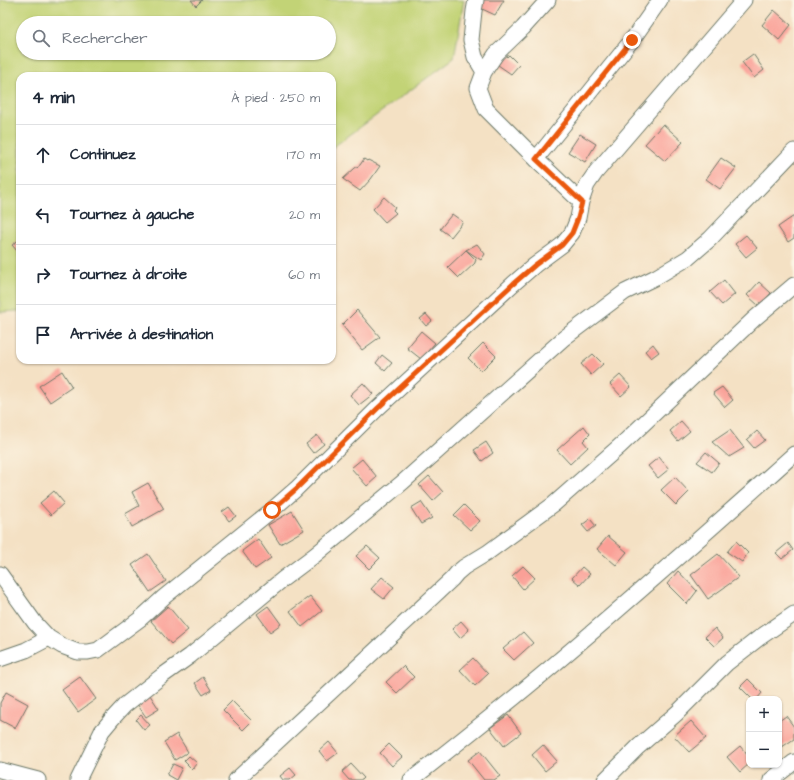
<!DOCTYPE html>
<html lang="fr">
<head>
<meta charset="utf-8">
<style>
	:root { --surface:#fff; --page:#f2f2f3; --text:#1f2937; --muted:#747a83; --line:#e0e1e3 }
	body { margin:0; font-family:"Architects Daughter",sans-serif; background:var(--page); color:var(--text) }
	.controls { position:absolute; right:12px; bottom:12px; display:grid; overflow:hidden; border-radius:8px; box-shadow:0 1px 3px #0004 }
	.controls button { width:36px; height:36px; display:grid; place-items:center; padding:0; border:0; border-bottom:1px solid var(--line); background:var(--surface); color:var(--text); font:20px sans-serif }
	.stop { position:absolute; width:12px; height:12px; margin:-9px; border:3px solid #ea580c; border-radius:50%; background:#fff }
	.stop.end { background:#ea580c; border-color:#fff; box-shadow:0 1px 4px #0008 }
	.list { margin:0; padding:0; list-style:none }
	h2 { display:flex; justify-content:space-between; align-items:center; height:52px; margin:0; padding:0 16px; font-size:17px }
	h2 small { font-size:13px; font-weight:400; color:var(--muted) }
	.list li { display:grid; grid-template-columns:26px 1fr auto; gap:12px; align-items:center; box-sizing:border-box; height:60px; padding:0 16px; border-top:1px solid var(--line) }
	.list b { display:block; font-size:15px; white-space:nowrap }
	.list em { font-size:13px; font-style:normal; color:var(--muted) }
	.icon { flex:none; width:22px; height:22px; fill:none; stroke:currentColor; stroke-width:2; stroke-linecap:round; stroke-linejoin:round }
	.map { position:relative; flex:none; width:794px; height:780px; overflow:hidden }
	.search { position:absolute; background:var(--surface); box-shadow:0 1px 3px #0004; left:16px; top:16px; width:320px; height:44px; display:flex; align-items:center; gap:10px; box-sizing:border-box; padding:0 14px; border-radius:22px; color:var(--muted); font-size:15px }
	.panel { position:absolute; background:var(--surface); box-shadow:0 1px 3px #0004; left:16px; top:72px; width:320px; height:292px; border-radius:12px }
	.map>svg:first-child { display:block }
	.green { fill:#c2d376; stroke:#708855; fill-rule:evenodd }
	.building { fill:#faa097 }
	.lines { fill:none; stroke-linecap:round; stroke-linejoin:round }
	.minor-casing { stroke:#6a7666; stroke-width:17 }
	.minor { stroke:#fff; stroke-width:15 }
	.route { stroke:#ea580c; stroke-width:5 }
</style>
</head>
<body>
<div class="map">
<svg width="794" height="780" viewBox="0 0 794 780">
	<rect width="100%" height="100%" fill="#fcf5e5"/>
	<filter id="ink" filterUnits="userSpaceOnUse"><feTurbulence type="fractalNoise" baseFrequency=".025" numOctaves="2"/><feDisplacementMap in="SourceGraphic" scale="8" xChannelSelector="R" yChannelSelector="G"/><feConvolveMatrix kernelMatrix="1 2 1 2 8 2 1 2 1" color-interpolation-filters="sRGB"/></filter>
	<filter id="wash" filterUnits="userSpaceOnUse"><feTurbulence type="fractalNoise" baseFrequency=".012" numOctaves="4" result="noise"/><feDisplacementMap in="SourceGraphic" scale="16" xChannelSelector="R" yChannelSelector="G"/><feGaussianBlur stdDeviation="0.9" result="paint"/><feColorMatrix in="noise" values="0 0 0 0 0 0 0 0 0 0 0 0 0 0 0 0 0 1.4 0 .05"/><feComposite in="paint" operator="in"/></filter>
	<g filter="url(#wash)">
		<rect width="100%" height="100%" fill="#f4e1c4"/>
		<path class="green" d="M0,0H464L454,58L332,148V76H20V311L0,312ZM23,23H329V53H23Z"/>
		<g id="blocks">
			<path class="building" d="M191,0H202L196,6Z
				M483,0H504L495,15L480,8Z
				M774,10L791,25L779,40L762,25Z
				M753,54L764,70L754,78L742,62Z
				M505,55L507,57L509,55L519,65L511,74L498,65Z
				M663,124L683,142L665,161L645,144Z
				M580,134L596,144L585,162L568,152Z
				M721,158L736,168L720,189L706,179Z
				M364,159L367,161L368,160L380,166L371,179L360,191L343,179L355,168L360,165Z
				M384,197L395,207L393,210L396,213L385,222L373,209Z
				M452,214L463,222L451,237L440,229Z
				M794,216V238L788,242L778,227Z
				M746,235L757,248L746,257L735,244Z
				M20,239V251L18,252L12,245Z
				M477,244L485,254L481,260L466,250L476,260L475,262V263L459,278L448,267L466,250Z
				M724,280L735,294L722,305L710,292Z
				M759,282L771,293L759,306L747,295Z
				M357,310L380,337L362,350L342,325Z
				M426,314L432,321L426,326L420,319Z
				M421,331L435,343L421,359L407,348Z
				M483,343L496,356L481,371L468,358Z
				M653,344L659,352L651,358L645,351Z
				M593,354L603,364L591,375L581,364Z
				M382,355L392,363L385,371L376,363Z
				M62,371L72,387L50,402L39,386Z
				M620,375L631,387L621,396L610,384Z
				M363,383L373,394L359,405L350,395Z
				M722,387L733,400L725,407L713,393Z
				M681,421L690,431L678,441L670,431Z
				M584,426L590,434L583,441L588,447L570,464L557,450Z
				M730,430L744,448L729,457L712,442Z
				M757,431L765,440L754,448L747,440Z
				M317,435L324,444L313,453L306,444Z
				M486,442L493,453L482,461L474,450Z
				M706,452L719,463L712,472L697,462Z
				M659,457L669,469L658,478L648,466Z
				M362,459L377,477L367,486L351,468Z
				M429,476L443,492L433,501L419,485Z
				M675,477L689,492L676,505L661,490Z
				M148,483L164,509L132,527L125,514L139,506L132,492Z
				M54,491L64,503L51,515L40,503Z
				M421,502L432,518L421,524L411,508Z
				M464,505L480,521L470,530L454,515Z
				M229,507L236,516L229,521L222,512Z
				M292,511L304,530L280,544L268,525Z
				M590,519L596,526L588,532L582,525Z
				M608,536L627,552L616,565L597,549Z
				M258,539L271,558L255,569L242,551Z
				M736,541L748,553L742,562L727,552Z
				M788,543L793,550L782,559L776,553Z
				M367,546L380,558L369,569L356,556Z
				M148,554L166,581L150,592L132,565Z
				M718,554L739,577L708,599L691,575Z
				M523,566L535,578L523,589L512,576Z
				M582,567L590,574L580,585L572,578Z
				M678,571L697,591L687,604L667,584Z
				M382,577L394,587L384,599L371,589Z
				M310,596L322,611L302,627L290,611Z
				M168,606L188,630L171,644L151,621Z
				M268,606L281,624L270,632L257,614Z
				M461,621L469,630L460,638L452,629Z
				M715,628L723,638L714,646L705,637Z
				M523,632L533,643L514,660L503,649Z
				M473,658L488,674L475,686L460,670Z
				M403,666L414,677L397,693L386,682Z
				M80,677L96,699L78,712L62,690Z
				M203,677L211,690L203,695L195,683Z
				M748,679L762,693L757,699H752L740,687Z
				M6,692L28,704L15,728L0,720V703Z
				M148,692L159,709L146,717L135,701Z
				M232,701L252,721L243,730L223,710Z
				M141,715L150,725L144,730L136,720Z
				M508,715L521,733L504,746L490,728Z
				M786,716L794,727V739L782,747L779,743V721Z
				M691,721L706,738L689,752L674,736Z
				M177,734L188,752L175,760L164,742Z
				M329,742L338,753L327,761L319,751Z
				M389,744L402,757L392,766L380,753Z
				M543,745L557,761L545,771L532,755Z
				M740,746L749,757V764L740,772L727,757Z
				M480,751L500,776L494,780H484L468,760Z
				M189,756L197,763L192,769L184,761Z
				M173,764L182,768L176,780L167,775Z
				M351,764L364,778L362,780H349L342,772Z
				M290,768L296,775L290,780H283L280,776Z"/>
		</g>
	</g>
	<g filter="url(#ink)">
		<use href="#blocks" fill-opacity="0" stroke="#6a7666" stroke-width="1"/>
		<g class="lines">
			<defs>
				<path id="minor" d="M476,0L474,11L471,40L475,57L484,72
					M548,0L523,28L496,54L484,72L478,88L486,109L536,159L581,202
					M536,159L632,40L660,0
					M0,574L35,623L49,638
					M0,659L26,650L49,638L62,646L78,652H88L98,650L140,619L164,597L272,510L296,489L378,408L513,284L535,265L562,245L572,233L578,218L581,202L587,185L596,172L744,0
					M0,770L38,780
					M78,780L102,731L112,719L125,705L162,676L190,656L283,579L315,555L403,482L564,338L625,292L656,277L688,258L710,239L794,151
					M236,780L452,579L457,573L464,567L487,553L554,504L620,446L754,319L794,285
					M411,780C458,743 505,706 550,668C633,598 714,526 794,454
					M605,780L638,747L677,713L727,663L759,638L794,614
					M771,780L794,762"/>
			</defs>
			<use href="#minor" class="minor-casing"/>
			<use href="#minor" class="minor"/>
		</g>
	</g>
	<g class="lines" filter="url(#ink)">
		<path class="route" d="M272,510L296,489L378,408L513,284L535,265L562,245L572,233L578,218L582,202L536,159L632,40"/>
	</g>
</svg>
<div class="controls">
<button>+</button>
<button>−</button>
</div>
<div class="stop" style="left:272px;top:510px"></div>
<div class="stop end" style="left:632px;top:40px"></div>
<div class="search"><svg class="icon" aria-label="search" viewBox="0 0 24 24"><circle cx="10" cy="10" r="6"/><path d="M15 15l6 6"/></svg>Rechercher</div>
<section class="panel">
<h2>4 min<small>À pied · 250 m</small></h2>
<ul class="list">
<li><svg class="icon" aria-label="ahead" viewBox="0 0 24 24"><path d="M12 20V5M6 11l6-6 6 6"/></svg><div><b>Continuez</b></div><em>170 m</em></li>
<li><svg class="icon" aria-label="left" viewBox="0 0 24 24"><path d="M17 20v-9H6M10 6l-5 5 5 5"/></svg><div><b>Tournez à gauche</b></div><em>20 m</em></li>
<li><svg class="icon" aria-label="right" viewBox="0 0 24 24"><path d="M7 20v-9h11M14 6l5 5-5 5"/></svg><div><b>Tournez à droite</b></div><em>60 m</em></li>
<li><svg class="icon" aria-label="arrive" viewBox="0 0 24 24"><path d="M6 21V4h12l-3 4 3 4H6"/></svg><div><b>Arrivée à destination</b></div></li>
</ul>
</section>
</div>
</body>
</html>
